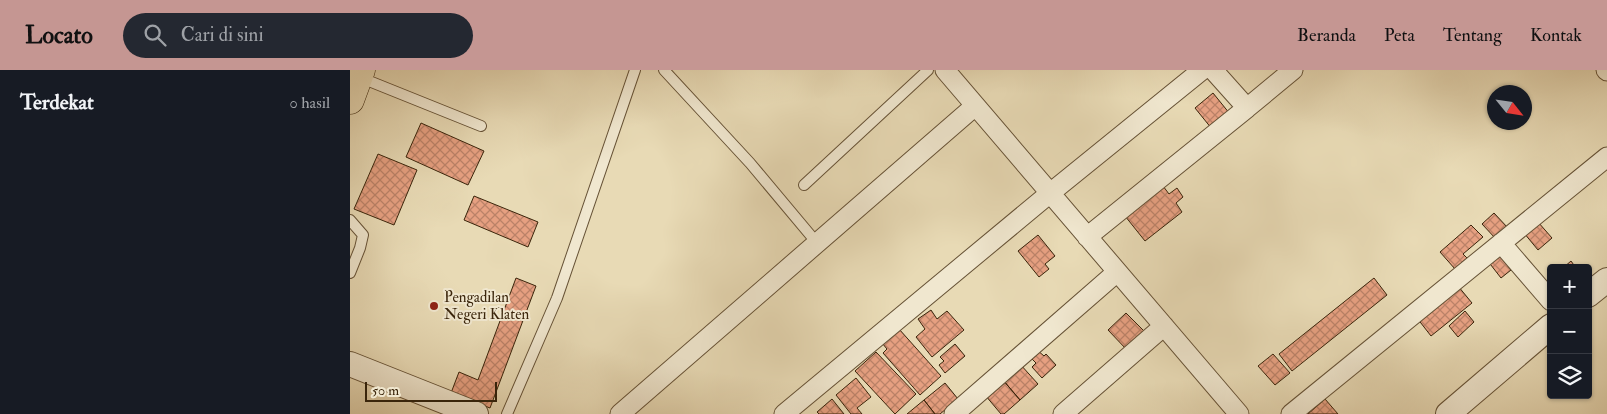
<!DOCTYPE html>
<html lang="id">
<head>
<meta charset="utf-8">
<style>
	:root { --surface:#171b24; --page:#242831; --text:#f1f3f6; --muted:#9ea1a6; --line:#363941; --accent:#c59692 }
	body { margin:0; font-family:"IM FELL Double Pica",serif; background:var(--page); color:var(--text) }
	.controls { position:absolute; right:15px; bottom:15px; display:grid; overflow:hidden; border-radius:5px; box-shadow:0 1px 4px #0004 }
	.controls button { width:45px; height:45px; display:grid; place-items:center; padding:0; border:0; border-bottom:1px solid var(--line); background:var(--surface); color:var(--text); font:25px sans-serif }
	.compass { position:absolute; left:1137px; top:15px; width:45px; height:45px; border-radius:50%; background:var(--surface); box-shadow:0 1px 4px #0004; rotate:120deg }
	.scale { position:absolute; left:15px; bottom:12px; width:132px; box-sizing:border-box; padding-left:5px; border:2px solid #3a250b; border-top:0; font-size:14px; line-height:18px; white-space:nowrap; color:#3a250b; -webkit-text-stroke:4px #f0e7cf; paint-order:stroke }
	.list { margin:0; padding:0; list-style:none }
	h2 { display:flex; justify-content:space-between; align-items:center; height:65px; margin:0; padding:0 20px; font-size:21px }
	h2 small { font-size:16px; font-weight:400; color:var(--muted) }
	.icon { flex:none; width:28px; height:28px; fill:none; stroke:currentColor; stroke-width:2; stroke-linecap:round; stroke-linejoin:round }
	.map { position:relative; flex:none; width:1257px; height:344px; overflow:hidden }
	header { display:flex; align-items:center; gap:30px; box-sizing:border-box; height:70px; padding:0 25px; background:var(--accent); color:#111 }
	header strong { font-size:24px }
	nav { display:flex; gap:28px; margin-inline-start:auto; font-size:18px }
	.search { width:350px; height:45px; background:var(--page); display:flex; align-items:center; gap:12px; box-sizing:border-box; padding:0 18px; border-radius:28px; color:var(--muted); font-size:19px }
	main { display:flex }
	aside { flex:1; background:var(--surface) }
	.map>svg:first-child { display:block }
	.building { fill:url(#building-cross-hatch); stroke:#3a250b }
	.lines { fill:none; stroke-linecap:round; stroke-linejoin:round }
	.service-casing { stroke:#665236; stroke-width:12 }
	.minor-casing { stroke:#665236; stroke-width:21 }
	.tertiary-casing { stroke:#665236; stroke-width:26 }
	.trunk-casing { stroke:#3a250b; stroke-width:29 }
	.service { stroke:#f0e7cf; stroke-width:10 }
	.minor { stroke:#f0e7cf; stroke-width:19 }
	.tertiary { stroke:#f0e7cf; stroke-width:24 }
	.trunk { stroke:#e8dab5; stroke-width:28 }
	.poi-dot { fill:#8f2418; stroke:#f0e7cf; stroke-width:2 }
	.labels { text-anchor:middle; stroke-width:4; stroke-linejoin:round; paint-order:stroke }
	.poi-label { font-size:15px; fill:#3a250b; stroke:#f0e7cf; text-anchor:start }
</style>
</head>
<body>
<header>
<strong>Locato</strong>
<div class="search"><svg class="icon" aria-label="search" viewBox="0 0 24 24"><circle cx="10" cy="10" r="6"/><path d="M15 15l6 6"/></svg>Cari di sini</div>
<nav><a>Beranda</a><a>Peta</a><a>Tentang</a><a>Kontak</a></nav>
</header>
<main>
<aside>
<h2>Terdekat<small>0 hasil</small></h2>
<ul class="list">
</ul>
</aside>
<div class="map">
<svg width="1257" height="344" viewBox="0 0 1257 344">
	<defs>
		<pattern id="building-cross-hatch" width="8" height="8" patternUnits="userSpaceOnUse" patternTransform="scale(1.25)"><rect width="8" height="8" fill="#e6a081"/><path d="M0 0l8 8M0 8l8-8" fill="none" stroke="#bb8268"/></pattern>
	</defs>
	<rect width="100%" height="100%" fill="#e8dab5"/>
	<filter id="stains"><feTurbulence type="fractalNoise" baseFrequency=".004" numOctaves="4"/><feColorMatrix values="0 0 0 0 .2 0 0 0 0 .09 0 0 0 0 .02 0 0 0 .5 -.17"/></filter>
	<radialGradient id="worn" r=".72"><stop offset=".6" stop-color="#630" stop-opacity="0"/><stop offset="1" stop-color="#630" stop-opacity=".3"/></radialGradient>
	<path class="building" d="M863,23L880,44L862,59L845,38Z
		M71,53L134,81L118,115L56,87Z
		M28,84L67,100L44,155L4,139Z
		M813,116L819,124L827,118L833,127L826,133L832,142L795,171L775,146Z
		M124,126L188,152L178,177L114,150Z
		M1144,143L1158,158L1146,169L1132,154Z
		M1188,152L1202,168L1188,180L1174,163Z
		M1121,155L1133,167L1113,184L1117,188L1105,199L1090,182Z
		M688,165L705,186L695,194L699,199L689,207L668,181Z
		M1147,182L1161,200L1151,208L1137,190Z
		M1221,191L1226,198H1213Z
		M166,208L186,216L140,338L101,323L109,302L128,310Z
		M1024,208L1037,225L942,301L929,284Z
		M1108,216L1122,233L1081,266L1067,248Z
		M581,240L587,249L597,241L614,260L582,287L566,267L575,259L568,249Z
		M1115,241L1124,252L1108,267L1099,256Z
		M776,243L795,262L777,280L758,260Z
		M549,259L591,306L570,325L533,283L537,279L532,273Z
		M605,274L615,286L595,303L589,295L594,291L590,287Z
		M687,280L694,286L696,284L706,295L692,308L682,297L686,293L680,287Z
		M526,282L566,324L545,344L505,301Z
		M923,284L940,303L925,315L908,296Z
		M670,294L688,314L670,330L653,310Z
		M506,308L521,327L507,338L512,344H501L486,325Z
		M653,310L670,330L654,344H651L635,325Z
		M595,313L608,329L590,344H585L574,330Z
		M482,329L494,344H469L467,342Z
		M975,329L988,344H958Z
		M574,330L585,344H557Z"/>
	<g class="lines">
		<defs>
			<path id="service" d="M314,0L400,93L467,173
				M9,7L131,56
				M454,115L578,0
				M0,150L13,165L10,178L0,203
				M157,344L207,228L285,0"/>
			<path id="minor" d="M595,0L889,344
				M1256,0L1257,1
				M897,38L943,0
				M737,167L897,38L863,0
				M1151,173L1201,231
				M270,344L625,36
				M434,344L699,124L852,0
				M604,344L767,202
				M713,344L814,256
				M941,344L1257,87"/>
			<path id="tertiary" d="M1238,225L1257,210
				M0,294L126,344
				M1098,344L1201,256"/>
			<path id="trunk" d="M0,30L11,0"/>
		</defs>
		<use href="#service" class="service-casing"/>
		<use href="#minor" class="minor-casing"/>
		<use href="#tertiary" class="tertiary-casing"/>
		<use href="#trunk" class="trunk-casing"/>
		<use href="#service" class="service"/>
		<use href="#minor" class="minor"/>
		<use href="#tertiary" class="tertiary"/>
		<use href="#trunk" class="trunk"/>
	</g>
	<circle class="poi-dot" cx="84" cy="236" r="5"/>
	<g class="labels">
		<g class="poi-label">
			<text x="94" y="232">Pengadilan<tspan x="94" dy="17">Negeri Klaten</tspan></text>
		</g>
	</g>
	<rect width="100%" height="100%" filter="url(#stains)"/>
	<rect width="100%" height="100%" fill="url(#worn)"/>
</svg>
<div class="controls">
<button>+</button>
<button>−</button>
<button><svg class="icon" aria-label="layers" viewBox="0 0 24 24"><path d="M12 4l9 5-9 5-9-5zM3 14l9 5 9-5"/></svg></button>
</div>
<svg class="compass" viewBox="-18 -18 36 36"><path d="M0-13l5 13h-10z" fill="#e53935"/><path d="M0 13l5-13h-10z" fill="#9ea1a6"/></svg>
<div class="scale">50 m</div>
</div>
</main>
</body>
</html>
